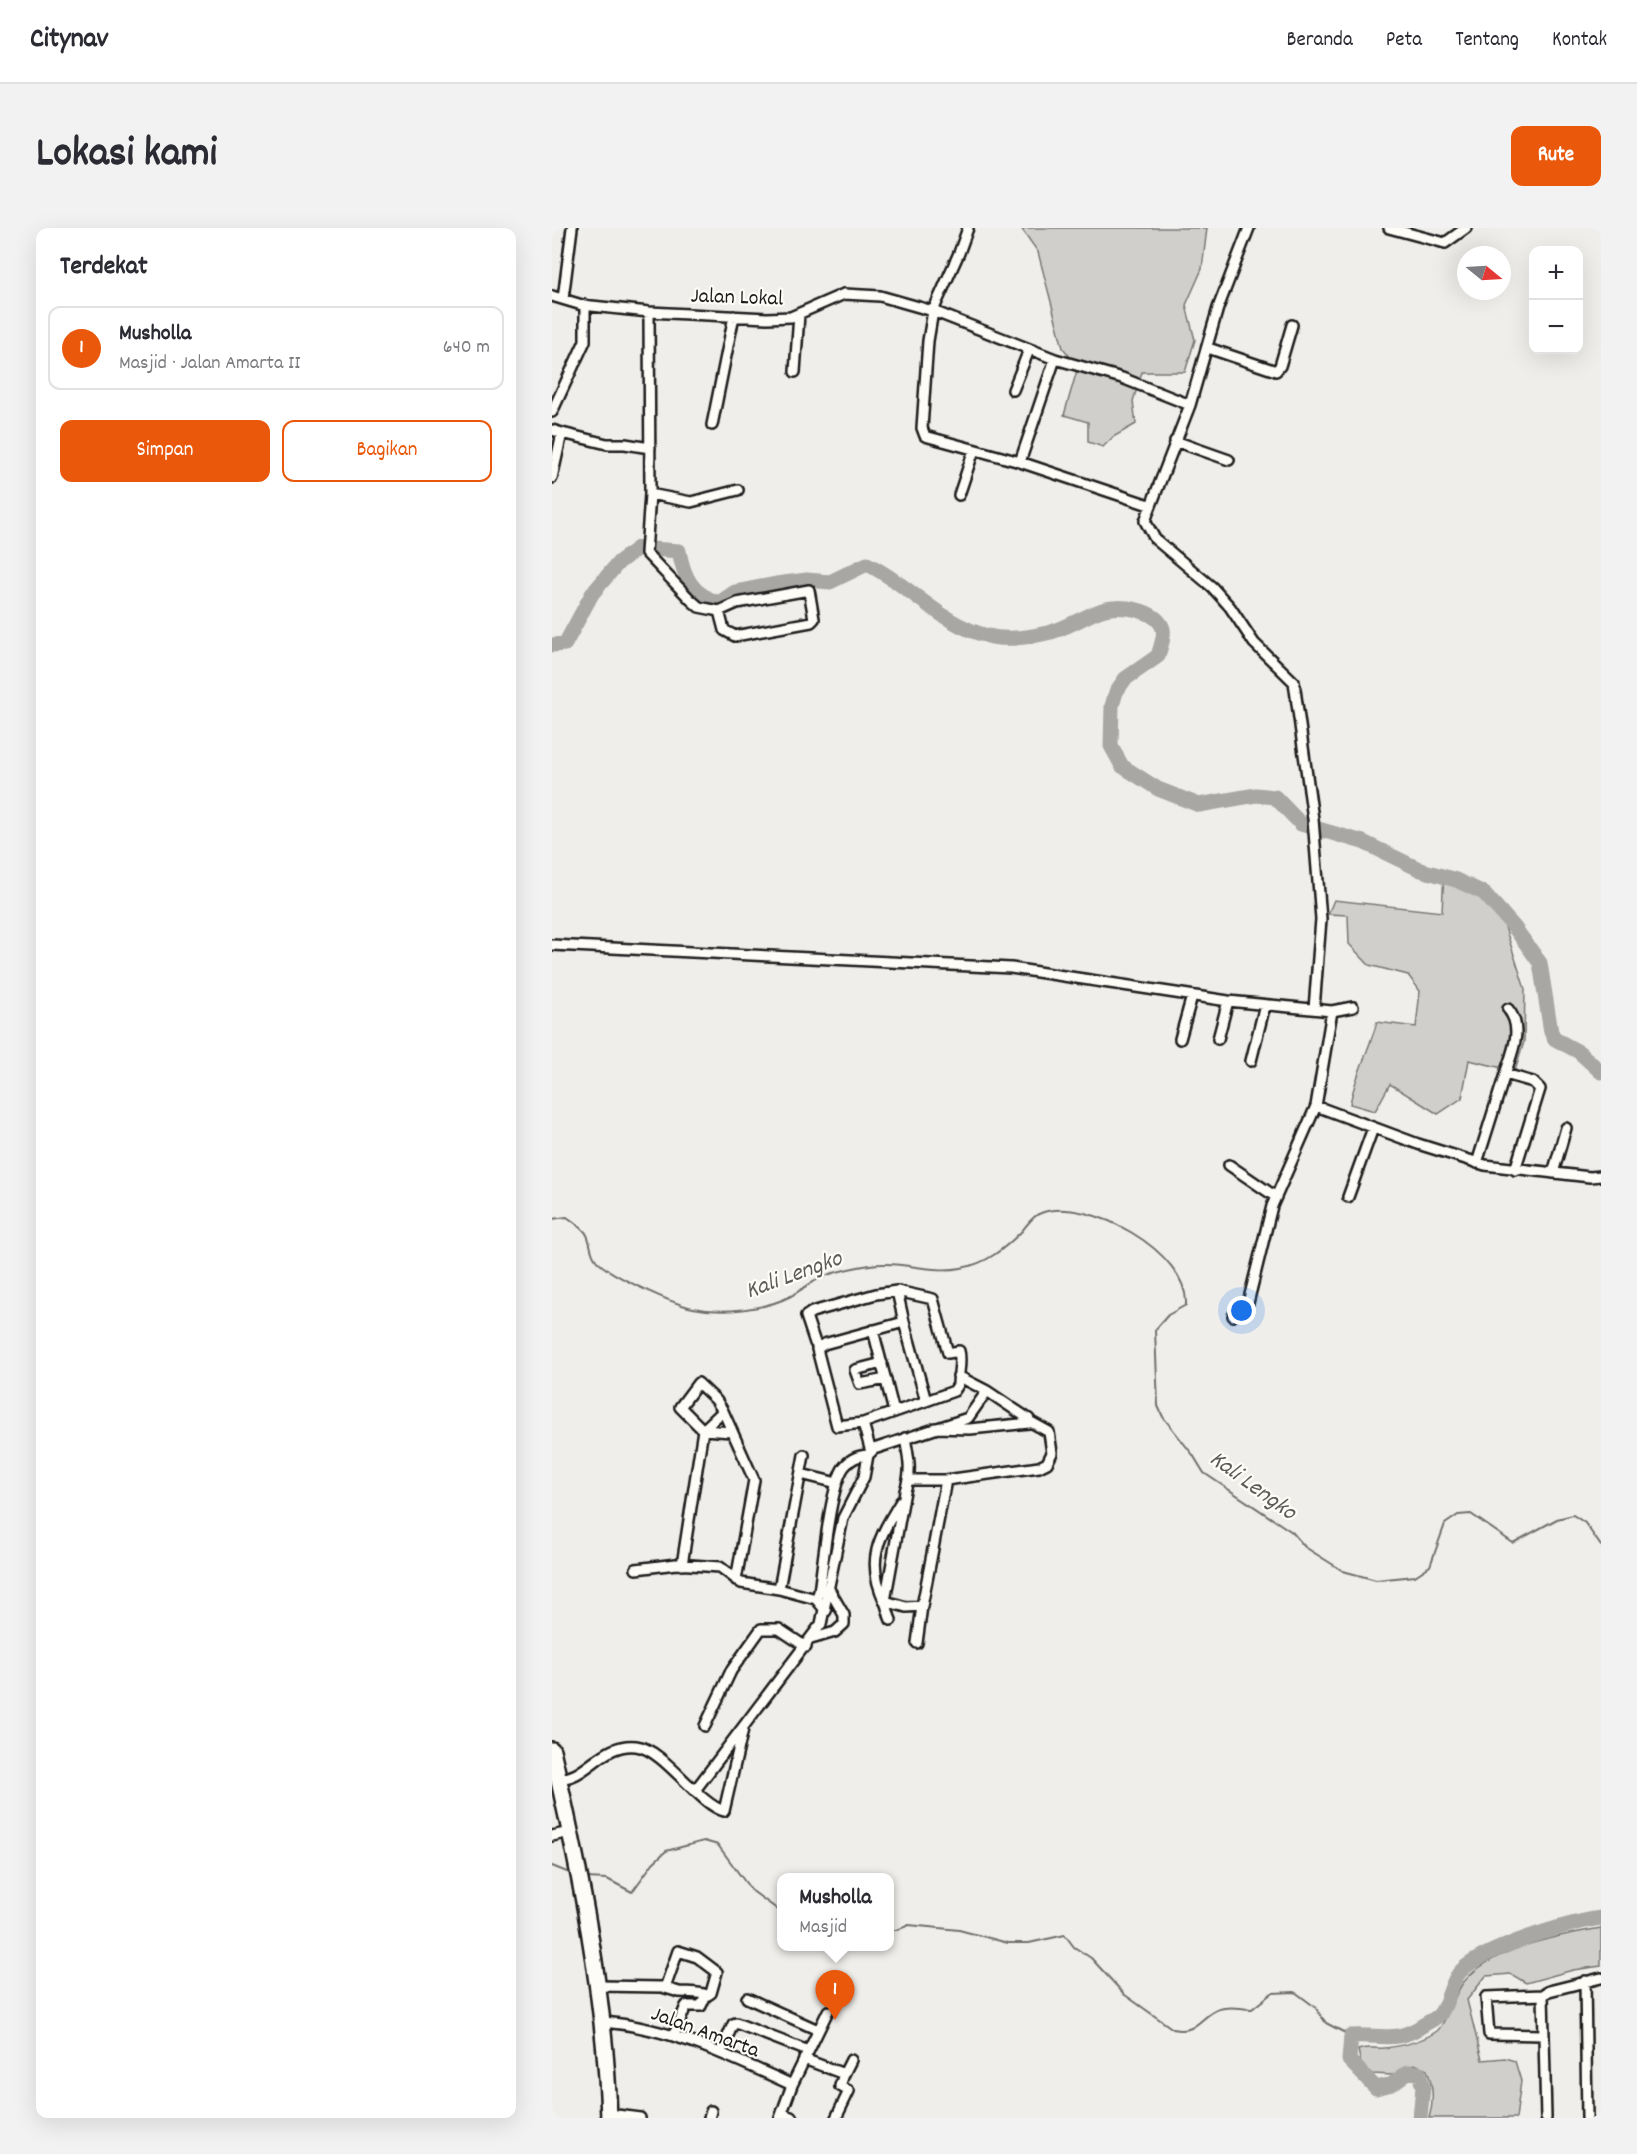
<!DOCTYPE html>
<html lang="id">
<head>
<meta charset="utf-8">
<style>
	:root { --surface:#fff; --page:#f2f2f3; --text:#2b2b33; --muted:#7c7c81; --line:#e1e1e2; --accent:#ea580c }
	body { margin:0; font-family:Dekko,sans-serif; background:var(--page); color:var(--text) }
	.controls { position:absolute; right:18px; top:18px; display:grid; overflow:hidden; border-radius:12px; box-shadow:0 6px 24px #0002 }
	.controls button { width:54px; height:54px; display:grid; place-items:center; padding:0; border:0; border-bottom:2px solid var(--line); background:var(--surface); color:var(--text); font:30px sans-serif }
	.compass { position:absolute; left:905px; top:18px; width:54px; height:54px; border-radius:50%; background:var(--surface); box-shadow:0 6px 24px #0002; rotate:108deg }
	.you { position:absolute; left:690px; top:1083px; width:21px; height:21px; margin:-15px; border:4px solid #fff; border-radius:50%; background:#1a73e8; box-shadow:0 0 0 9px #1a73e833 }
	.badge { display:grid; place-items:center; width:39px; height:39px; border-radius:50%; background:var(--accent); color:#fff; font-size:20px; font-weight:700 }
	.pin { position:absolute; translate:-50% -50px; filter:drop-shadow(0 2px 3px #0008) }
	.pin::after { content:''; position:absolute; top:32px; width:21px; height:18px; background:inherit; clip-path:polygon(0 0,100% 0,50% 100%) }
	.popup { position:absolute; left:225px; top:1645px; width:117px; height:78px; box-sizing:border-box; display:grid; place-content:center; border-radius:12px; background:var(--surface); filter:drop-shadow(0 2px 4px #0005); font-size:20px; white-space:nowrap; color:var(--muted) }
	.popup b { font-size:22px; color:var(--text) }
	.popup::after { content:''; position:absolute; left:50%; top:100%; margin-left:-12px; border:12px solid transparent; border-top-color:var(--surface) }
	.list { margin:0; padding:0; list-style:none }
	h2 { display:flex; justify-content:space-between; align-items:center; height:78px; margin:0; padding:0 24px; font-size:26px }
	h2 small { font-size:20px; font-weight:400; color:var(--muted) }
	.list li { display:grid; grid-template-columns:39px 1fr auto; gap:18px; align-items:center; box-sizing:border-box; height:84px; margin:0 12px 12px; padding:0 12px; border:2px solid var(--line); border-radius:12px }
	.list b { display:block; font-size:22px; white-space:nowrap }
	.list p { margin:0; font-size:20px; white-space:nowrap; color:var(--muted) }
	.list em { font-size:20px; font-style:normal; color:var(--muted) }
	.actions { display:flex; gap:12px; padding:18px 24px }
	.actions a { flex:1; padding:14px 0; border:2px solid var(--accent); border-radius:12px; text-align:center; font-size:21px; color:var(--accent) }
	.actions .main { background:var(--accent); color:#fff }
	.map { position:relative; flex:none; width:1049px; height:1890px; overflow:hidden; border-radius:12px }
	header { display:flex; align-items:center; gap:36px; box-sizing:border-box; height:84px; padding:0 30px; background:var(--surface); border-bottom:2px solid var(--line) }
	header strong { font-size:28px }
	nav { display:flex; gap:33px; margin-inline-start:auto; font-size:21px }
	.intro { display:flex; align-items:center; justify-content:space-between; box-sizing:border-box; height:144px; padding:0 36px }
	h1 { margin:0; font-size:42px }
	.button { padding:15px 27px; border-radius:12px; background:var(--accent); color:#fff; font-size:21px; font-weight:700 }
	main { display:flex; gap:36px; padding:0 36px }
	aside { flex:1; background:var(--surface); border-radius:12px; box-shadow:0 6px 24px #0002 }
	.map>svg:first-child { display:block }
	.green { fill:#d0cfcc; stroke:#767674; stroke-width:1.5 }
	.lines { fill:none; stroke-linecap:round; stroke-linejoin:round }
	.stream { stroke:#706f6d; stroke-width:2 }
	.river { stroke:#a8a7a3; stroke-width:15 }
	.street-casing { stroke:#1c1c1c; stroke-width:14 }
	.primary-casing { stroke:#1c1c1c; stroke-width:20 }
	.street { stroke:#fdfcf7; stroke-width:9 }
	.primary { stroke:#fdfcf7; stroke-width:15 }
	.labels { text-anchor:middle; stroke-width:4.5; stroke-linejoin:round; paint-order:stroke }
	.street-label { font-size:22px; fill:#1c1c1c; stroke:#fdfcf7 }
	.water-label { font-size:24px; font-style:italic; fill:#5b5b59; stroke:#fdfcf7 }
</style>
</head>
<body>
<header>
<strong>Citynav</strong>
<nav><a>Beranda</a><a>Peta</a><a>Tentang</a><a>Kontak</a></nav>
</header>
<div class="intro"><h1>Lokasi kami</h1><a class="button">Rute</a></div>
<main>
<aside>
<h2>Terdekat<small></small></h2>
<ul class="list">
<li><span class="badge">1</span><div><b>Musholla</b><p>Masjid · Jalan Amarta II</p></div><em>640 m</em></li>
</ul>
<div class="actions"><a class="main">Simpan</a><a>Bagikan</a></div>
</aside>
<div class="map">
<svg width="1049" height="1890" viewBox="0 0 1049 1890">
	<rect width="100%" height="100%" fill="#f0eeea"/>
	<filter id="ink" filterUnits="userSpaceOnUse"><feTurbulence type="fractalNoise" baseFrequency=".0167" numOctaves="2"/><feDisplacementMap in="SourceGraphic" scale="12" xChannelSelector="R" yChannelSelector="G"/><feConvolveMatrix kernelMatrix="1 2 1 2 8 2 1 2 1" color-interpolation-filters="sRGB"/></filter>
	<g filter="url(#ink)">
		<path class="green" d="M469,0H655L650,41L634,77L643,112L633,144H590L581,173L584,196L561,209L551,219L536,214V194L512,187L526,139L511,120L486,24Z
			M892,643L943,668L973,761L972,814L963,843L917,832L910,870L886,886L838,856L823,883L798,876C803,848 817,822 825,794L864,799L868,763L856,747L817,737L797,716L796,687L776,686L782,672L890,684Z
			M1049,1700V1738L1021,1742L974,1755L959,1746L934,1748L915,1772L930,1832L953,1830L963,1833L969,1853L964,1890H877C882,1874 881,1857 875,1842L863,1836L841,1847L820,1846L809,1836L806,1822C816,1818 822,1821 832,1820C850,1818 870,1814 885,1803C894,1796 902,1767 911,1755C937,1721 1007,1707 1049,1700Z"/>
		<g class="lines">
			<path class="stream" d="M0,991L15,989C21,994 32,1000 35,1007C39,1015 38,1025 44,1032C56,1047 122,1076 141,1080C170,1086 212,1082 239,1068C251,1061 264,1050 278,1046C291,1042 305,1039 318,1037C347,1032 380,1046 409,1040C434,1036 452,1021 470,1003C475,997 481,987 489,985C535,968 637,1024 634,1077L616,1087L603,1102L606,1178L611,1189L641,1227L652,1245L740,1304L753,1319L791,1343L824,1352L863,1348L878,1338L893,1296L906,1287L919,1286L961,1315L1005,1291L1021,1287L1033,1295L1049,1318
				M0,1638L20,1646
				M34,1650L55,1651L80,1664L101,1635L114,1623L152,1613L166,1617L199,1662L229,1684
				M337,1702H345L357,1697L407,1702L456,1715H477L513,1707L522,1719L539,1730L573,1767L621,1801C645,1807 649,1787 667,1781C679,1777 688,1781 700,1781L720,1765L743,1764L763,1779L774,1795L799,1808"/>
			<path class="river" d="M0,417L13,416L40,366L67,334L86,320L127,323C132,350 140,366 167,375L183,364L224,356L255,352L278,354L315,336C357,356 389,397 436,408C454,413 478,409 495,405C514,401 532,388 550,382C567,376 605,381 611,401C613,409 608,420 606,428L573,451L564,464L560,478L559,518L570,538L606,561L647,577L704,567L723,569L749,596L811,614L869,642L904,652L932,665L962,699L988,735L999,804L1003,811L1027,824L1049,844
				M868,1890L871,1859L867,1845L856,1844L840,1856L824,1860L797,1832L799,1808C831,1806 844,1816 873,1796C878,1793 885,1790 888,1786C897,1774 898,1755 908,1744C930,1720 1016,1695 1049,1690"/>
			<defs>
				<path id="street" d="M416,0L407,25L381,83L376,113L370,200L373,208L468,234L597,277
					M697,0L666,80L638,177L593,293L603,311L660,359L678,379L702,415L742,454L761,591L769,691L762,781
					M837,0L893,15L914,0
					M0,68L30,77L97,84L215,90L239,89L292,66L328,68L381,83L503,131L570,150L638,177
					M11,71L20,0
					M97,84L98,266L139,274L186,262
					M656,120L724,143L728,138L740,97
					M243,144L247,86
					M461,162L477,122
					M0,184L33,113V77
					M160,197L182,88
					M0,202L10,205L0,250
					M10,205L55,216H73L98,220
					M623,213L677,232
					M468,234L503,131
					M98,266L94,325L139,372L147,379L167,383L185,375L257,362L262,391L259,394L183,408L172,402L167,383
					M407,267L422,222
					M0,717L459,740L676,773L780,783L764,878L866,916L933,937L1038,949L1049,948
					M956,781C972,800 960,825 953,846L981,854L988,861L963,942
					M780,783L801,779
					M628,811L640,768
					M666,811L676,773
					M699,833L713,777
					M925,935L953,846
					M677,937L724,969
					M1001,945L1014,900
					M796,969L821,900
					M681,1088L696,1075L720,978L764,878
					M352,1094L345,1063L381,1071L396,1125L407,1123C410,1132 406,1146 406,1157L402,1163L374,1173
					M321,1102L342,1184
					M267,1118L263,1115L254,1088L260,1084L324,1066L345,1063
					M330,1135L303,1142L308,1156L334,1151
					M406,1148L435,1163
					M311,1195L374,1173L352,1094L272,1116L265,1121L285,1198L311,1195L319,1224
					M180,1204L151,1202L128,1179L146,1155L164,1172L171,1183L202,1252L184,1352
					M353,1210C357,1232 360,1242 353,1263L333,1373L354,1379L370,1378L373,1363L394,1252H357
					M252,1227L227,1361L264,1371
					M249,1246L285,1255
					M394,1252L487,1239L495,1235L500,1225L497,1204L477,1193
					M130,1337L151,1202L171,1183
					M84,1341L124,1336L168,1339L189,1355L227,1361
					M274,1383L264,1371L267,1364C271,1337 278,1258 292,1239C299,1230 306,1228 316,1227
					M339,1392C336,1386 336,1380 333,1374C313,1333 326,1311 349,1273
					M259,1411L283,1404L292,1396V1387L277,1361
					M365,1415L370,1378
					M153,1498L179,1443L209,1401H227L254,1419
					M7,1550C34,1552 50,1514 84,1518C112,1521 146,1576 172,1583L191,1501
					M144,1561L269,1396L291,1290L312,1249L316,1227L322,1221L416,1190L435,1163L477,1191V1195L418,1201L383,1200
					M0,1608L18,1604
					M1033,1753L1035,1890
					M46,1758L110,1759L127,1764C138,1764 145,1764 156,1767L159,1765L165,1744L145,1729L126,1723L113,1760
					M991,1767L994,1890
					M195,1770L266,1802
					M52,1794C120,1800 179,1829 240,1857
					M122,1807L134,1778H149L154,1767
					M991,1807L937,1806L934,1769L991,1767L997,1763L1049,1750
					M169,1824L181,1796L184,1795L256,1823
					M252,1831L292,1846L288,1858L297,1863L284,1890
					M292,1846L299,1832
					M230,1885L241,1890
					M57,1886L88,1890
					M157,1890L159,1883
					M228,1890L240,1857L276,1783"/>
				<path id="primary" d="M0,1522C28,1643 53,1766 57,1890"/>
			</defs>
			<use href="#street" class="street-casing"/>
			<use href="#primary" class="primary-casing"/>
			<use href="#street" class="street"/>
			<use href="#primary" class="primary"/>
		</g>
	</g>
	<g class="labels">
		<g class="street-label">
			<text transform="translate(185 67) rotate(2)" y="8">Jalan Lokal</text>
			<text transform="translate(154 1802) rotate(20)" y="8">Jalan Amarta</text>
		</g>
		<g class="water-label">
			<text transform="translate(241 1045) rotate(-20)" y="8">Kali Lengko</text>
			<text transform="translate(702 1256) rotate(36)" y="8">Kali Lengko</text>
		</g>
	</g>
</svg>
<div class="controls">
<button>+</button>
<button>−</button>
</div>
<svg class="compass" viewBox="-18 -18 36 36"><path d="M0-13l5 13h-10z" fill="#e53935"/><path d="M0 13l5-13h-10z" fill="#7c7c81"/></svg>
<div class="you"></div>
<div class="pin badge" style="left:283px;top:1792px">1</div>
<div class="popup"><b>Musholla</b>Masjid</div>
</div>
</main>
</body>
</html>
